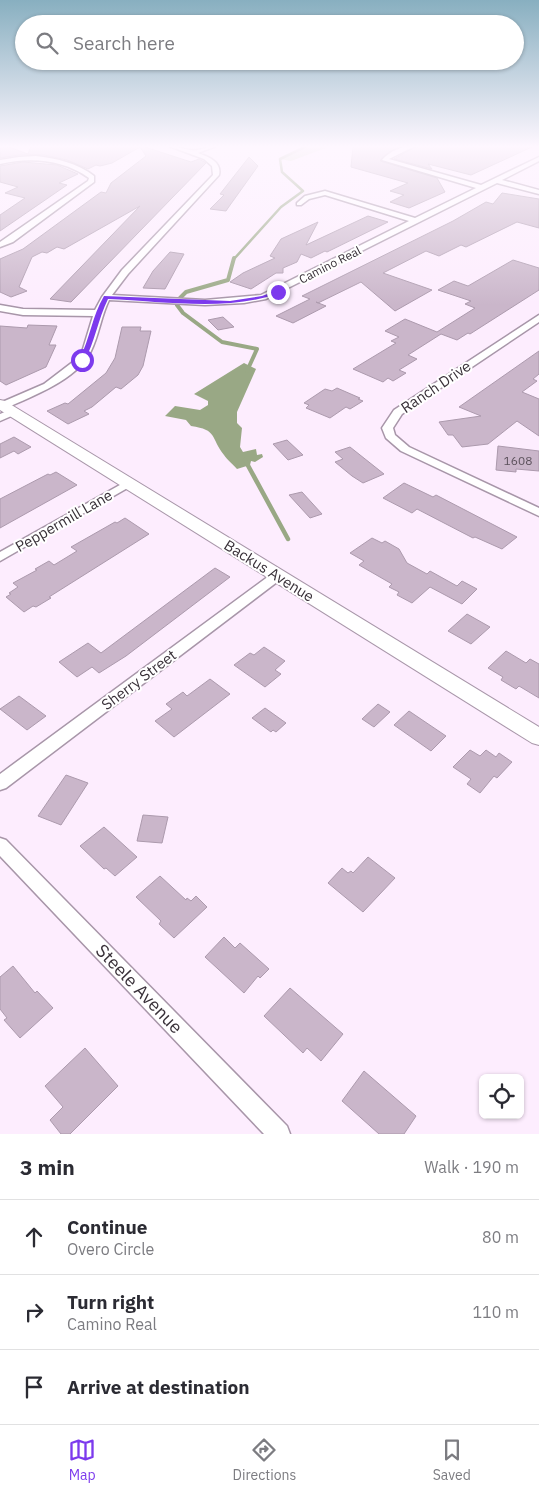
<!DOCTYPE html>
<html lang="en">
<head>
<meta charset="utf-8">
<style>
	:root { --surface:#fff; --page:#f2f2f3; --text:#2b2b33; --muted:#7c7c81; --line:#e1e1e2; --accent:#7c3aed }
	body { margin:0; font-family:"IBM Plex Sans",sans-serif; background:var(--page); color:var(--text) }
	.controls { position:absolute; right:15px; bottom:15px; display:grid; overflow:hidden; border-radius:8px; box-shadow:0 1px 4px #0004 }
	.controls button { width:45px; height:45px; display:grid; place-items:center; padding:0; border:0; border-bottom:1px solid var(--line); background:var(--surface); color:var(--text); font:25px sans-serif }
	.stop { position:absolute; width:15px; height:15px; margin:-11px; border:4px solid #7c3aed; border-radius:50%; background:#fff }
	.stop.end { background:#7c3aed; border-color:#fff; box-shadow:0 1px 5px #0008 }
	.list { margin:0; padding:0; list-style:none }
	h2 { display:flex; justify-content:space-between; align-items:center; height:65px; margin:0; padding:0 20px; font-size:21px }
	h2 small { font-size:16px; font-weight:400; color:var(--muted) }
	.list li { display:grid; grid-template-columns:32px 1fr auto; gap:15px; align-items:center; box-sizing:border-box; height:75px; padding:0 20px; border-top:1px solid var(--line) }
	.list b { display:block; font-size:19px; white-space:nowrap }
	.list p { margin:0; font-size:16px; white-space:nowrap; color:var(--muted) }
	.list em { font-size:16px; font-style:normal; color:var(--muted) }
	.icon { flex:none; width:28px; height:28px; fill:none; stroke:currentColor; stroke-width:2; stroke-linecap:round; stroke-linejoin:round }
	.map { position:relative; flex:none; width:539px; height:1134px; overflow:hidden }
	.search { position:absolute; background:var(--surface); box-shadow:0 1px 4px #0004; left:15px; right:15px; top:15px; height:55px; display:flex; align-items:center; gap:12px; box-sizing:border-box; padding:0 18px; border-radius:28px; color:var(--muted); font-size:19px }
	.sheet { height:290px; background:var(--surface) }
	nav { display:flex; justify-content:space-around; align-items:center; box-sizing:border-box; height:70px; border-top:1px solid var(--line); background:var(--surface); font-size:14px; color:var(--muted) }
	nav a { display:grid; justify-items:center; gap:2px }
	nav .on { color:var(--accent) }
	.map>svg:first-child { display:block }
	.green { fill:#cedbbd }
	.water { fill:#99a885 }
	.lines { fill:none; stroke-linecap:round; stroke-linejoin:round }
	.stream-far2 { stroke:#99a885; stroke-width:2.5 }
	.stream-far1 { stroke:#99a885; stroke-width:4 }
	.stream { stroke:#99a885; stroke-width:4.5 }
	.building { fill:#cab6ca; stroke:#ac9aad }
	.street-casing { stroke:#a896a9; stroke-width:3 }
	.secondary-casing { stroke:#a896a9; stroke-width:2 }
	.street { fill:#fff; fill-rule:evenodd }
	.secondary { fill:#fff; fill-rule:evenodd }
	.route { fill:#7c3aed }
	.labels { text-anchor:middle; stroke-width:4; stroke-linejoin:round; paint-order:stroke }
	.far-street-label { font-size:12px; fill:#383038; stroke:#fff }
	.number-label { font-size:12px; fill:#5c525c }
	.street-label { font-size:15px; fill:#383038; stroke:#fff }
	.near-street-label { font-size:18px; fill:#383038; stroke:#fff }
</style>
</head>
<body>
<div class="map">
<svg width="539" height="1134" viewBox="0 0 539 1134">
	<rect width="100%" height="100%" fill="#fdedfe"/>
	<path class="green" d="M307,146H331L291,161L280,159Z"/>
	<path class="water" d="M244,363L256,369L237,412V423L242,428L240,447L243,452L256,449L257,455L262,454L263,457L255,462L251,461L250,465L237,469C233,464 227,460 224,455C210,437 218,430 191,426L186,420L165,416L175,406L200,410L208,405V401L194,394Z"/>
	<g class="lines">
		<path class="stream-far2" d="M234,259L281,207L303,191L282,172L280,159L307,146"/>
		<path class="stream-far1" d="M180,298L186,292L228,280L234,258
			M177,305L183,313L222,342L257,349L247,371"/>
		<path class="stream" d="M245,460L288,539"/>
	</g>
	<path class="building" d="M0,146H6L28,154L31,146H142L191,162L199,159L206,163L71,302L50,299L140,206L64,249L57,247L47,253L42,252L32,257L19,287L27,291L11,297L0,292V259L23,249L101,192L106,193L111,183L146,156L140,147L112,163L100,166L96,165L88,169L67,160L44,155H19L0,158Z
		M353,146H400L388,153L380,161L437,178L445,192L409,208L390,202L404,195L390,191L408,183L351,167Z
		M417,146H534L471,175L428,164L432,169L394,159Z
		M249,157L258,166L228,208L226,211L210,209L224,195L220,194Z
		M23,162L57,165L78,174L59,183L67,185L0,231V215L25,198L5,193L18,187L0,182V166Z
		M502,193L539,199V228L517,222L466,247L461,245L439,256L426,251L383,273L432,290L395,311L361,282L318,303L316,302L326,306L293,323L276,316L310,299L302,296L453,221L486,202L493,204Z
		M368,216L388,222L327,252L325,251L311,258L301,254L297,262L283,268V273H276L251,289L230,282L243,273L275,258L270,256L281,239L318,222L306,245Z
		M170,252L184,254L165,289L143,288L153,271Z
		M513,260L539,268V290L470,334L468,333L457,340L441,334L408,355L417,359L399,370L406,373L393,381L388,378L383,382L353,369L396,343L391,341L399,337L385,331L405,319L437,332L475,308L465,304L471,301L438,290L454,281L468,286Z
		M223,317L234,327L218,330L208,320Z
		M28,325L57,326L49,345H56L46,367L6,385L0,381V326L27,328Z
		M122,327H141L140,331H151L143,366L138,375L121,389L116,387L92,407L84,411L89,414L68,424L47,411L65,403L68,404L106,373L115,358Z
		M539,351V374L533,379L537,381L522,392L539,399V436L517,421L488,444L462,447L453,435H448L439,422L481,416L459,407Z
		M337,388L360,398L358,399L363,401L350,409L346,407L330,418L306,408L309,405L304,403L325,389L332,391Z
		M14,437L31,447L18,454L14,451L0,458V444Z
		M287,440L303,455L288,460L273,444Z
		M498,446L539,451V471L516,469V472L496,470Z
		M350,447L384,474L363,483L352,476L335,462L343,459L335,452Z
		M56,472L77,485L0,528V499L48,474L50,475Z
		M404,483L433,497L436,495L517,537L502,549L475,537L473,538L417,509L412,513L383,498Z
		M302,492L322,514L310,518L289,495Z
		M125,518L149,534L49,597L51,598L36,607L33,606L24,612L6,597L11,594L9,593L18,587L13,583L37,570L35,569L49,561L54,565L77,551L71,547L115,522L117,523Z
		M372,538L382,543L385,541L399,549L407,563L427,574L430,571L457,586L462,581L477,589L462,604L430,587L412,603L397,595L399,592L389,587L392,584L359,565L364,561L350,553Z
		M215,568L230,577L126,656L99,673L92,667L77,677L59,662L88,643L101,653Z
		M467,614L490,627L471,644L448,631Z
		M264,647L285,661L275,670L281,674L265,687L234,665L250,653L254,655Z
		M506,651L526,663L530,659L539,664V698L519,686L516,689L501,680L503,677L488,668Z
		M210,679L230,694L174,737L155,721L172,709L166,704L183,692L187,696Z
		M19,696L46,716L27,730L0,709Z
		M378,704L390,712L374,727L362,719Z
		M265,708L286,723L276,732L273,730L271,732L252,718Z
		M409,711L446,736L431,751L394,725Z
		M470,750L480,756L486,750L496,757L499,753L512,762L497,778L494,776L480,793L467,784L471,779L453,767Z
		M66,775L88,783L61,825L38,816Z
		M143,815L168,817L162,843L137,841Z
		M104,827L137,857L115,876L106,868L104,869L80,846Z
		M368,857L395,878L363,912L328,883L342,868L348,873L351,871L353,873Z
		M160,876L186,900L187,898L191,901L196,896L207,907L174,938L159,924L161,921L136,897Z
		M224,937L235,948L240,943L269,969L260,978L258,976L244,993L205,957Z
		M13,966L35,993L37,991L53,1008L20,1038L4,1020L7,1018L0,1009V977Z
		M290,988L343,1034L321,1061L307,1048L303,1053L264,1016Z
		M85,1048L118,1086L70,1134H61L50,1120L63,1107L45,1086Z
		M364,1071L416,1116L404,1134H379L342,1101Z"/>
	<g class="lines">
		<defs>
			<path id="street" d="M169,146C177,146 183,149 190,150C198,152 208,146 216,146L198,153C209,157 222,162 219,175L128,274L112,295L205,300L261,295L409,221L325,195L309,199L301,205H297V203L305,196L325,191L415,218L476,188L382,160C390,151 402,146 415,146L389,159L481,185L539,157V161L502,180L539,190V194L497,183L266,299L244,303L205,305L109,300C101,316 99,335 91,351C78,379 33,396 6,408L0,409V403L44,384L78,358L83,349L93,316L23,315L0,311V305L23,309L95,310L102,297L122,270L213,175L212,166L204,159Z
				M36,156C55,158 78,163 94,176V182L13,242L0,247V242L88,181L89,178C63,159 29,157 0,164V160L19,157Z
				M539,315V322L402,414L393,428L395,435L409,447L539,508V516L401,451L386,438L382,428L394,410Z
				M12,409L17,412L16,414L0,421V414Z
				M127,481L131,482L133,484L131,486L0,561V552Z
				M277,572L281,573L283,576L281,579L6,788L0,790V774L273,573Z
				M0,838L6,840L287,1126L290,1134H264L0,856Z"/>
			<path id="secondary" d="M0,400L5,401L539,727V745L532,743L0,410Z"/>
		</defs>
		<use href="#street" class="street-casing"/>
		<use href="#secondary" class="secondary-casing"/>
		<use href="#street" class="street"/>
		<use href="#secondary" class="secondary"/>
	</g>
	<linearGradient id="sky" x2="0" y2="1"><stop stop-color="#88afc0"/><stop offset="0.48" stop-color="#fef7ff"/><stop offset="1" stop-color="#fef7ff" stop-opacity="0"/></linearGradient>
	<rect width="539" height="305" fill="url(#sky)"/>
	<path class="route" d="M278,290L279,293C229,312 161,301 108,299C98,319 95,342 84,362L79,360C90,339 92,316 104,296L230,301L262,296Z"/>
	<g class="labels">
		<g class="far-street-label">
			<text transform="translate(330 265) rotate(-27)" y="4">Camino Real</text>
		</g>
		<g class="number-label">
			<text x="518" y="465">1608</text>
		</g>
		<g class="street-label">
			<text transform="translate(436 387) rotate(-34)" y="5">Ranch Drive</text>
			<text transform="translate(64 521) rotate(-30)" y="5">Peppermill Lane</text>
			<text transform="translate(269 571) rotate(32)" y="5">Backus Avenue</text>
			<text transform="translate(139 680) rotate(-37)" y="5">Sherry Street</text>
		</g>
		<g class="near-street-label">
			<text transform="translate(139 989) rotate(46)" y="6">Steele Avenue</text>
		</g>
	</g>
</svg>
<div class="controls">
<button><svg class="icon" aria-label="locate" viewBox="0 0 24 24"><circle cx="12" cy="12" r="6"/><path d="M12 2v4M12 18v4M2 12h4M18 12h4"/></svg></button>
</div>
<div class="stop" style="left:82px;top:360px"></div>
<div class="stop end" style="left:278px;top:292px"></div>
<div class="search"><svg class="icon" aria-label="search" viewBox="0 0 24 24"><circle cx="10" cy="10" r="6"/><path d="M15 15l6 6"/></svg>Search here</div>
</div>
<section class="sheet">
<h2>3 min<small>Walk · 190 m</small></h2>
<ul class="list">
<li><svg class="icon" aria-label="ahead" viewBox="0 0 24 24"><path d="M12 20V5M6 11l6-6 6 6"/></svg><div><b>Continue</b><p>Overo Circle</p></div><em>80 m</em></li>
<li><svg class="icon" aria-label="right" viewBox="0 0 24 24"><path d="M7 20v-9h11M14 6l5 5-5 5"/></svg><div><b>Turn right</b><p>Camino Real</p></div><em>110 m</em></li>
<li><svg class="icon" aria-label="arrive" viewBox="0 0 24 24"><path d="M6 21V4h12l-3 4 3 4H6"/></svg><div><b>Arrive at destination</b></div></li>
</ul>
</section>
<nav>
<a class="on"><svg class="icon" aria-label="map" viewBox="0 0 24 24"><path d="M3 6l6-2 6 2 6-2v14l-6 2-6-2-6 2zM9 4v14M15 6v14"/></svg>Map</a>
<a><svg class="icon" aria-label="directions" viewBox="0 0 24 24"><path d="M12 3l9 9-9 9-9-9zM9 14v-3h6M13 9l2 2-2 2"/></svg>Directions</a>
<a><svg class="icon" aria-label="saved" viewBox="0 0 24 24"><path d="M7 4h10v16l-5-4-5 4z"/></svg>Saved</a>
</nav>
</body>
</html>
